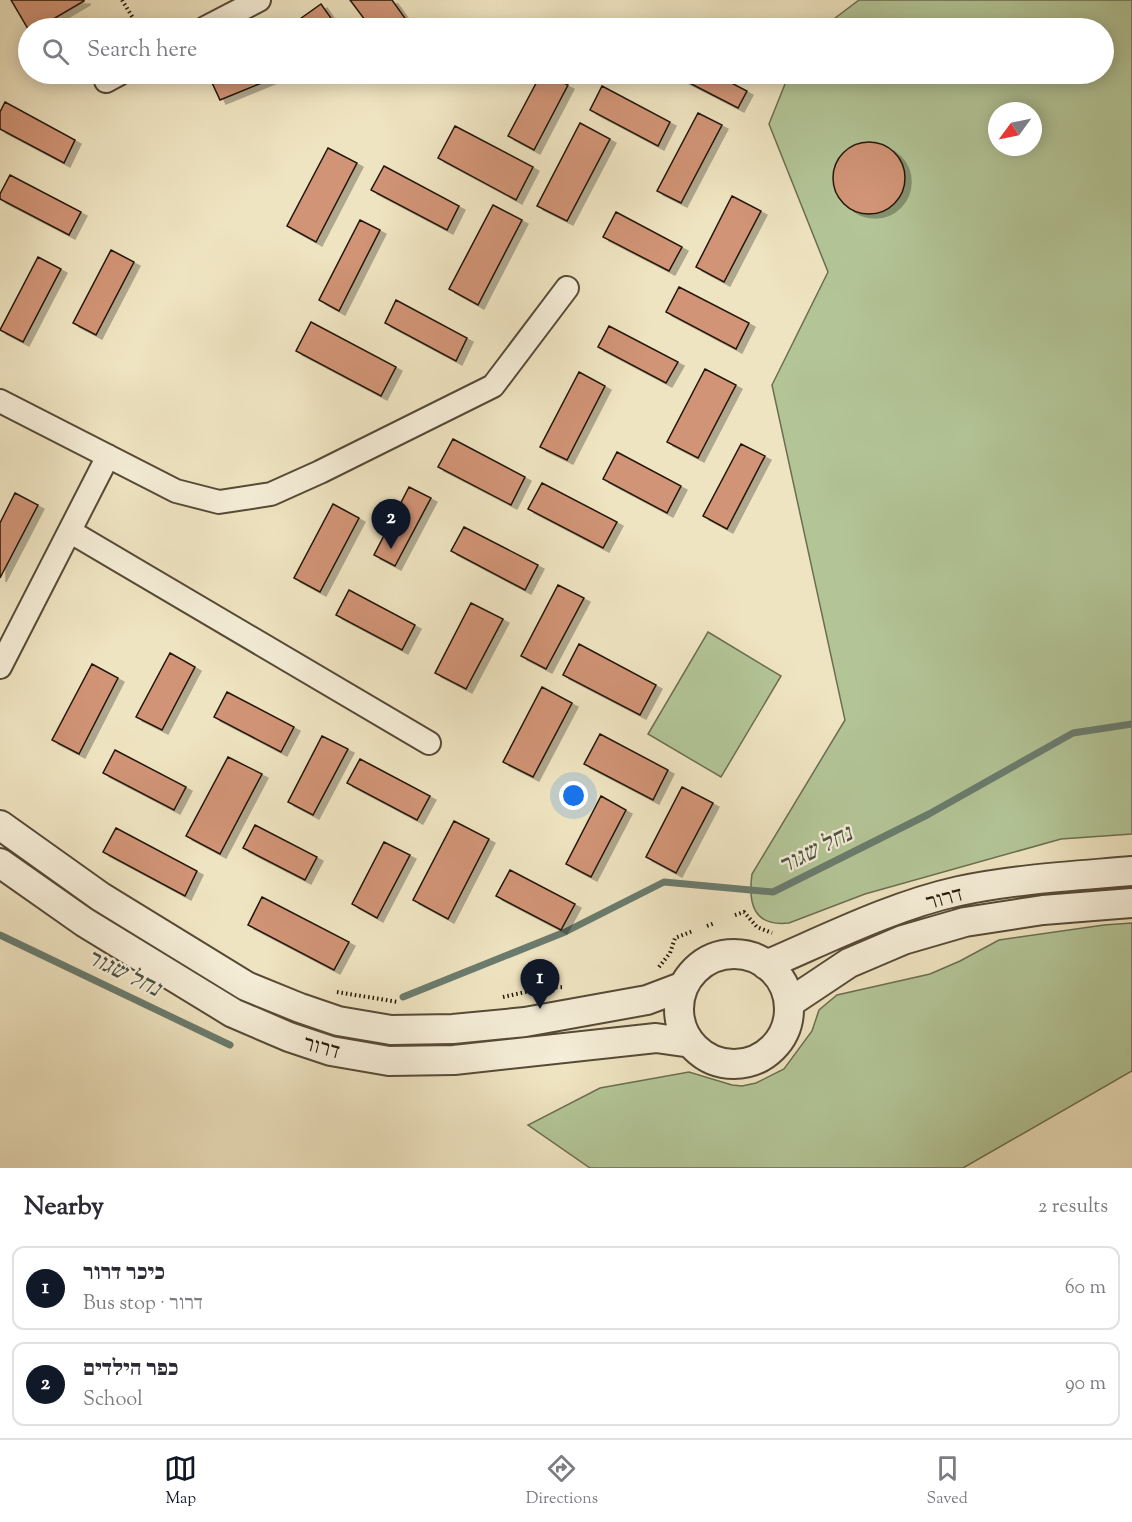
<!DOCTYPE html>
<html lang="en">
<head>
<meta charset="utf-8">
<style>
	:root { --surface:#fff; --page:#f7f7f7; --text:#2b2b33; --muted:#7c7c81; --line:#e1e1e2; --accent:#111827 }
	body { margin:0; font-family:"Sorts Mill Goudy","Frank Ruhl Libre",serif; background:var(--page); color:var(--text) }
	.compass { position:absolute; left:988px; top:102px; width:54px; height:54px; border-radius:50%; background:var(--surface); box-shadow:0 3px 15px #0003; rotate:237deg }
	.you { position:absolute; left:574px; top:796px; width:21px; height:21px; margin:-15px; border:4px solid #fff; border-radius:50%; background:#1a73e8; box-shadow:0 0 0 9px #1a73e833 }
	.badge { display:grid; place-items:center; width:39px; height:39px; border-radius:50%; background:var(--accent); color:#fff; font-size:20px; font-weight:700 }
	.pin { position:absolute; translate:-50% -50px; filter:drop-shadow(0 2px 3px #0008) }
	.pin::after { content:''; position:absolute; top:32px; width:21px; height:18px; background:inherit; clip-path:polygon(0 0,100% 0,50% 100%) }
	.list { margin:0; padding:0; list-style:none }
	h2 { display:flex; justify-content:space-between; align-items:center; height:78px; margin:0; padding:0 24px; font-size:26px }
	h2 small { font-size:20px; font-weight:400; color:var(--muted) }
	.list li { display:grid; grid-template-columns:39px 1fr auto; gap:18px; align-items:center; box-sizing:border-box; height:84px; margin:0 12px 12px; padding:0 12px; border:2px solid var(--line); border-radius:12px }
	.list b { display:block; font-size:22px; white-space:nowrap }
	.list p { margin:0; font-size:20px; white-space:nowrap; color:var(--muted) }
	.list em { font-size:20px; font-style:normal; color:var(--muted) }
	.icon { flex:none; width:33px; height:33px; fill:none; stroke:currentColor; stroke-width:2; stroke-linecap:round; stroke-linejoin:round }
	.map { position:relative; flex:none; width:1132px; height:1168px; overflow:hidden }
	.search { position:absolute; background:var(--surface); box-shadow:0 3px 15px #0003; left:18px; right:18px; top:18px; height:66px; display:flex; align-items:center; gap:15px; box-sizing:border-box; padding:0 21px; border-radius:33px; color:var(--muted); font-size:22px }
	.sheet { height:270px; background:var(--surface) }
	nav { display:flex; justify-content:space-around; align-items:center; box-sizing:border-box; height:84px; border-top:2px solid var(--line); background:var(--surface); font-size:16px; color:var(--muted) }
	nav a { display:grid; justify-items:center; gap:3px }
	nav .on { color:var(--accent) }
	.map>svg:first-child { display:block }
	.green { fill:#b3c597; stroke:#6b6e50; stroke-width:1.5; fill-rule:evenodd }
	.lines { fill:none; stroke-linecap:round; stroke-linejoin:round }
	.stream { stroke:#6a7c6e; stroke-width:7 }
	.building { fill:#d19476; stroke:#231708; stroke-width:1.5; filter:url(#shadow) }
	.minor-casing { stroke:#564a36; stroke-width:26 }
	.tertiary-casing { stroke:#564a36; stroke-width:32 }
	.path { stroke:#231708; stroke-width:4; stroke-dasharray:1.5 3; stroke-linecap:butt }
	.minor { stroke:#f5edd7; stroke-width:22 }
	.tertiary { stroke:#f5edd7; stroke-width:28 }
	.labels { text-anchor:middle; stroke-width:4.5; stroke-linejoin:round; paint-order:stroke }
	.street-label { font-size:22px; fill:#231708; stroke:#f5edd7 }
	.water-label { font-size:24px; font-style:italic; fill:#4d5244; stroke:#f5edd7 }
</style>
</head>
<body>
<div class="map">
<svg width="1132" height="1168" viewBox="0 0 1132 1168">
	<defs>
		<filter id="shadow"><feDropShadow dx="6" dy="4" stdDeviation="0" flood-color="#0004"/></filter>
	</defs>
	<rect width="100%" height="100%" fill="#efe4c1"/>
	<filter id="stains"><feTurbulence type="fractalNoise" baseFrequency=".00333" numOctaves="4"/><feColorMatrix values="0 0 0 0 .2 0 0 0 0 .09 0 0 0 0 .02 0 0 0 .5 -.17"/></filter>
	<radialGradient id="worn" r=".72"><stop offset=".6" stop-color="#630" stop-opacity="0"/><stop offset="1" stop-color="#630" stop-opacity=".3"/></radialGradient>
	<path class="green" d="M859,0H1132V834L1061,839L865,894L789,923C753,927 748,903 752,874L845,720L772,385L828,272L769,124L789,74H1104V28H822ZM997,111H1033V147H997Z
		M708,632L781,676L721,777L648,734Z
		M1132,923V1071L963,1168H590L528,1125L600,1088L689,1072L732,1085L742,1086L756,1083L784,1069L812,1031L819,1010L837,995L930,974L960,961L999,940L1104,925Z"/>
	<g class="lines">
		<path class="stream" d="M0,935L230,1045
			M403,997L565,932L664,882L773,892L929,814L1073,733L1132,724"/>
	</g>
	<path class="building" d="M11,0H84V1L38,28L28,29Z
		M350,0H392L407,21L397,28H371Z
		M321,4L338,28H296L293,24Z
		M208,74H281V75L220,100Z
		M541,74H545L568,85L534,150L508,136Z
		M672,74H714L747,91L738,108Z
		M602,86L670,122L658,146L590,110Z
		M5,102L75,140L64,163L0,129V112Z
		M698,113L722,125L681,203L657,191Z
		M580,123L610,139L567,221L537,206Z
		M455,126L533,167L516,200L438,158Z
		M833 178a36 36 0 1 1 72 0a36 36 0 1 1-72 0Z
		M328,148L357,163L316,242L287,226Z
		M384,166L459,206L447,230L371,190Z
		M10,175L81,212L69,235L0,199V194Z
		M732,196L761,211L724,282L696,267Z
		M493,205L522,220L478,305L449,289Z
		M616,212L682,247L669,271L603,237Z
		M360,220L380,230L339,311L319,300Z
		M111,250L134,262L96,335L73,323Z
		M38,257L61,269L23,342L0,330Z
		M679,287L749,323L736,349L666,312Z
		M396,300L467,338L456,361L385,323Z
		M311,322L396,367L381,396L296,351Z
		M609,326L678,362L666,383L598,347Z
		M705,369L736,385L698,458L667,442Z
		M579,372L605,386L567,460L540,447Z
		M453,439L525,477L511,505L438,467Z
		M741,444L765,456L727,529L703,516Z
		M617,452L681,486L667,513L603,479Z
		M542,483L617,522L603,548L528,509Z
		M409,487L431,498L395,566L374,555Z
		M15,493L38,505L0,578V523Z
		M333,504L359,518L320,592L294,578Z
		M464,527L538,565L525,590L451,551Z
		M558,585L584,598L546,669L521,656Z
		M349,590L415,625L402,650L336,615Z
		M471,603L503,619L466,689L435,673Z
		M579,644L656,685L640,715L563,675Z
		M170,653L195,667L162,730L136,717Z
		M92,664L118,678L79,754L52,740Z
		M542,687L572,703L533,777L503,762Z
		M227,692L294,727L281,752L214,717Z
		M600,734L668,770L653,800L584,764Z
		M322,736L348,749L313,815L288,802Z
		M115,750L186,787L174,810L103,773Z
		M228,757L262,774L220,854L186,836Z
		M360,759L430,796L417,820L347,783Z
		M682,787L713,803L676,873L646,857Z
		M601,796L626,810L591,877L566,864Z
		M454,821L489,839L448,919L413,900Z
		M255,825L317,857L305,880L243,848Z
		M116,828L197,871L185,896L103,852Z
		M384,842L410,855L377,918L352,904Z
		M510,870L575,904L561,930L496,896Z
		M262,897L349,942L334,970L248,925Z"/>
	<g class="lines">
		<defs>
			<path id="minor" d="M205,28L259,0
				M106,81L119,74
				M0,401L176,491L219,502L271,494L320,472L493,386L567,288
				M71,532L429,743
				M0,667L108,456"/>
			<path id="tertiary" d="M0,825L101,897L246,986L300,1008L338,1021L391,1030L453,1029L525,1022L647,1000L684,986
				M0,863L84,922L233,1013L289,1037L331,1051L389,1061L454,1060L656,1038L691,1043
				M679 1009a55 55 0 1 1 110 0a55 55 0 1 1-110 0Z
				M766,965C829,938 892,906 959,891C1016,879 1074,876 1132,871
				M789,1003L849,963L903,940L965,922L1043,910L1132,903"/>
		</defs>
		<use href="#minor" class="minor-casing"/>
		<use href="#tertiary" class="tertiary-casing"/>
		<path class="path" d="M122,0L139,28
			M735,915L744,912L757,927L772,933
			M707,926L715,923
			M659,967L670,953L675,938L693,931
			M337,992L398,1002
			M503,997L544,988L563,987"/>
		<use href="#minor" class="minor"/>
		<use href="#tertiary" class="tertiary"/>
	</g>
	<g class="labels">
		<g class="street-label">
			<text transform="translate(944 897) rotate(-15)" y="8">דרור</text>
			<text transform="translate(322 1046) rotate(15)" y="8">דרור</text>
		</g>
		<g class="water-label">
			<text transform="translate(815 849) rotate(-27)" y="8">נחל שגור</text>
			<text transform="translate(124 972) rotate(26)" y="8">נחל שגור</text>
		</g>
	</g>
	<rect width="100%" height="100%" filter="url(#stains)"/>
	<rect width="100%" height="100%" fill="url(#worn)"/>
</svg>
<svg class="compass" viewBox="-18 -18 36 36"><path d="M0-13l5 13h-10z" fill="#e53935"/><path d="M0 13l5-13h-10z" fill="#7c7c81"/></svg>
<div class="you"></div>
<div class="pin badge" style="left:540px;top:1009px">1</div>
<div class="pin badge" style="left:391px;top:549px">2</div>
<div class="search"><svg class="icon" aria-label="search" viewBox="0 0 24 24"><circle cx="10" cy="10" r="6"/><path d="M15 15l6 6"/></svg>Search here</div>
</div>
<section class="sheet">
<h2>Nearby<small>2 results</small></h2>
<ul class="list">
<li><span class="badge">1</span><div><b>כיכר דרור</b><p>Bus stop · דרור</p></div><em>60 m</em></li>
<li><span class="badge">2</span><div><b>כפר הילדים</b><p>School</p></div><em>90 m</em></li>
</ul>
</section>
<nav>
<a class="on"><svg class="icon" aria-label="map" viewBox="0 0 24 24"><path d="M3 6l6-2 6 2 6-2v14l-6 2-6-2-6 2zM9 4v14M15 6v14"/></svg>Map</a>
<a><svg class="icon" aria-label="directions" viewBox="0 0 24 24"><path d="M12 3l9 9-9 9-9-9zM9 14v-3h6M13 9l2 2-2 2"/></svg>Directions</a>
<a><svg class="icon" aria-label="saved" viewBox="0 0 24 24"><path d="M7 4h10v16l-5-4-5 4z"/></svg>Saved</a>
</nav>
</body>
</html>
